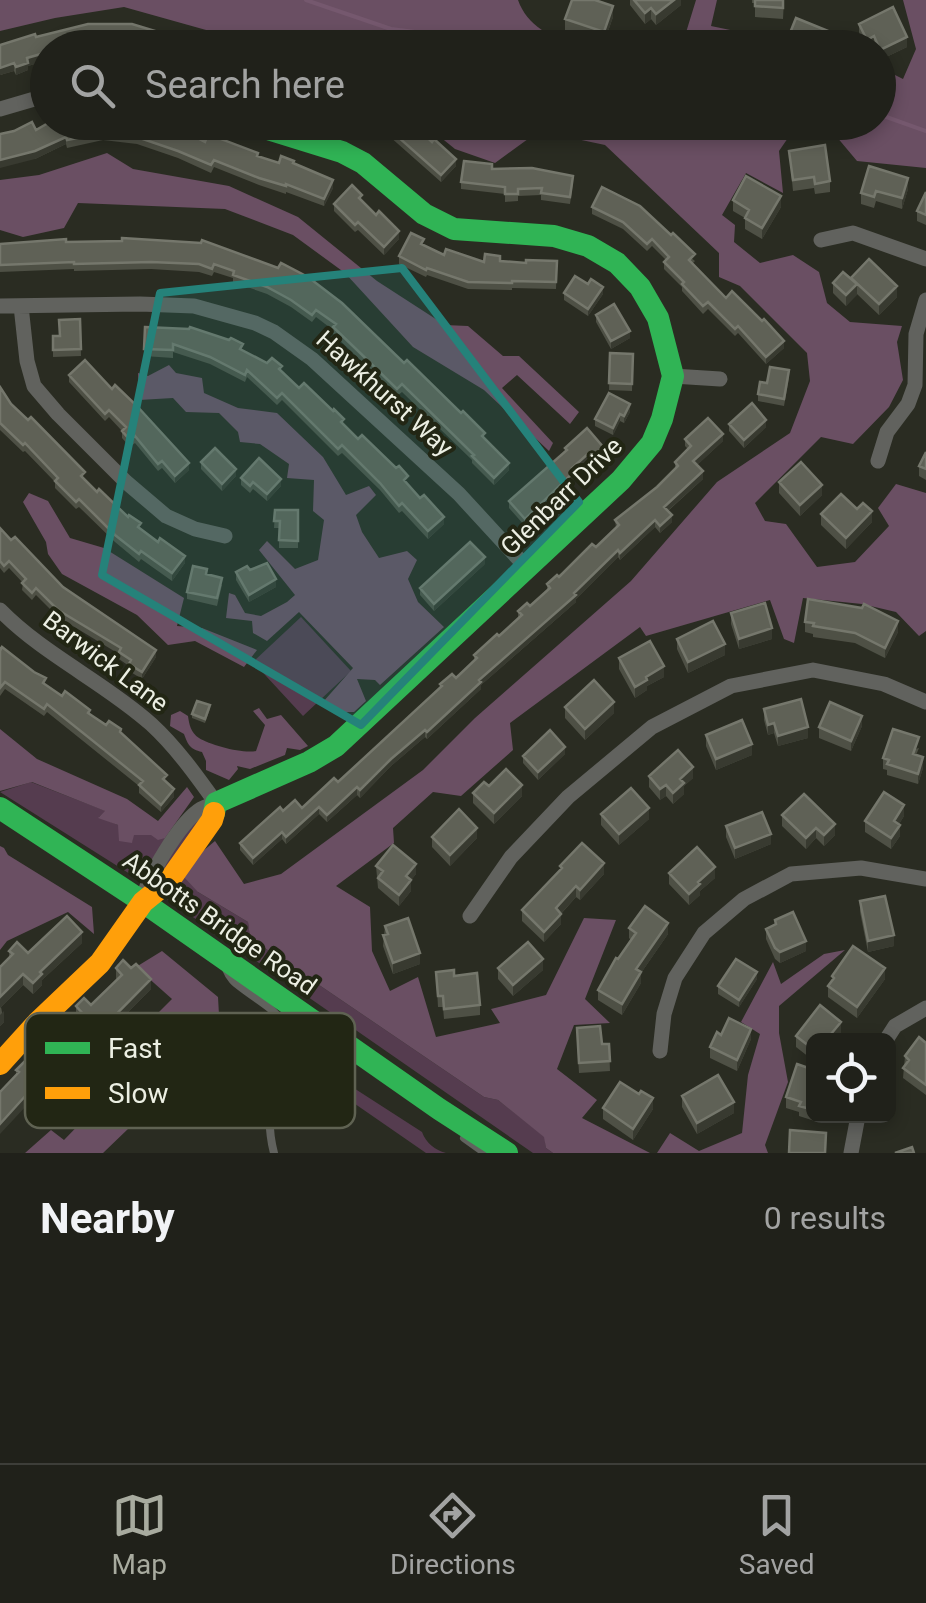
<!DOCTYPE html>
<html lang="en">
<head>
<meta charset="utf-8">
<style>
	:root { --surface:#20211a; --page:#2d2e27; --text:#f1f3f6; --muted:#a2a3a2; --line:#3d3e39; --accent:#a8ab9f }
	body { margin:0; font-family:Roboto,sans-serif; background:var(--page); color:var(--text) }
	.controls { position:absolute; right:30px; bottom:30px; display:grid; overflow:hidden; border-radius:15px; box-shadow:0 5px 15px #0003 }
	.controls button { width:90px; height:90px; display:grid; place-items:center; padding:0; border:0; border-bottom:2px solid var(--line); background:var(--surface); color:var(--text); font:50px sans-serif }
	.list { margin:0; padding:0; list-style:none }
	h2 { display:flex; justify-content:space-between; align-items:center; height:130px; margin:0; padding:0 40px; font-size:42px }
	h2 small { font-size:32px; font-weight:400; color:var(--muted) }
	.icon { flex:none; width:55px; height:55px; fill:none; stroke:currentColor; stroke-width:2; stroke-linecap:round; stroke-linejoin:round }
	.map { position:relative; flex:none; width:926px; height:1153px; overflow:hidden }
	.search { position:absolute; background:var(--surface); box-shadow:0 5px 15px #0003; left:30px; right:30px; top:30px; height:110px; display:flex; align-items:center; gap:25px; box-sizing:border-box; padding:0 35px; border-radius:55px; color:var(--muted); font-size:38px }
	.sheet { height:310px; background:var(--surface) }
	nav { display:flex; justify-content:space-around; align-items:center; box-sizing:border-box; height:140px; border-top:2px solid var(--line); background:var(--surface); font-size:28px; color:var(--muted) }
	nav a { display:grid; justify-items:center; gap:5px }
	nav .on { color:var(--accent) }
	.map>svg:first-child { display:block }
	.green { fill:#553c4f }
	.forest { fill:#6a4f63 }
	.lines { fill:none; stroke-linecap:round; stroke-linejoin:round }
	.stream { stroke:#75586e; stroke-width:4 }
	.lane { stroke:#61625e; stroke-width:8 }
	.street { stroke:#61625e; stroke-width:15 }
	.fast { stroke:#30b455; stroke-width:22 }
	.slow { stroke:#ff9f0a; stroke-width:22 }
	.wall { fill:#4e5045 }
	.shaded-wall { fill:#383a30 }
	.building { fill:#5f6156; stroke:#75776c; stroke-width:2.5 }
	.marked { fill:#25827a; fill-opacity:0.2; stroke:#25827a; stroke-width:8; stroke-linejoin:round }
	.labels { text-anchor:middle; stroke-width:8; stroke-linejoin:round; paint-order:stroke }
	.street-label { font-size:25px; fill:#ecefe3; stroke:#222614 }
	.key { fill:#222614; stroke:#5f6252; stroke-width:2.5 }
	.key-label { font-size:28px; fill:#ecefe3 }
</style>
</head>
<body>
<div class="map">
<svg width="926" height="1153" viewBox="0 0 926 1153">
	<rect width="100%" height="100%" fill="#2a2c22"/>
	<path class="green" d="M301,617L351,671L303,716L253,662Z
		M31,782L106,811L99,817L118,825L132,842L133,835H152L165,838L169,832L186,833L205,809L198,892L248,922L250,938L484,1097L498,1100L545,1137L546,1148L553,1153H533L138,879L0,792Z
		M332,1074L422,1132C426,1143 435,1150 446,1153H426L332,1088L318,1096L309,1087L319,1077Z"/>
	<path class="forest" d="M0,0H518C527,26 552,37 575,47H267L124,7L55,18L0,31Z
		M696,0H717L711,26L774,39V47H672L684,39Z
		M903,0H926V168L857,161L836,136L790,135L779,151L783,193L746,173L722,215L735,225L734,242L760,263L793,255L819,272L827,303L850,322L902,326L897,342L903,380L889,407L853,444L821,437L755,503L765,521L786,524L817,567L855,562L889,526L878,508L896,484L926,493V631L919,636L896,612L862,604L803,598L794,643L784,639L770,600L646,636L640,627L510,723L513,750L461,796L433,792L393,828L394,843L336,886L370,907L372,951L390,991L418,977L436,1037L500,1023L491,1009L546,995L584,918L616,920L585,999L610,1023L574,1025L557,1069L597,1100L582,1118L650,1153H553L546,1148L544,1137L498,1100L484,1097L250,938L248,922L198,892L183,876L203,851L215,841L244,884L281,874L423,770L475,718L631,581L717,482L790,433L810,381L807,353L740,286L719,277V253L605,145L539,131L495,163L455,149L423,123L878,122L879,67L903,79L916,49Z
		M107,153L133,169L229,186L298,217L377,281L445,325L468,326L503,356H519L579,412L570,424L517,375L502,388L553,443L549,451L484,390L413,347L345,273L293,235L225,209L78,203L64,228L23,237L0,230V180L39,175Z
		M169,365L176,373L202,378L204,393L238,408L277,413L323,457L346,495L369,486L376,495L356,515L362,532L379,558L407,551L417,560L408,579L418,602L444,627L380,685L375,680L357,679L366,701L354,712H332L323,702L353,668L299,612L267,641L253,633L252,621L226,618L229,593L235,595L245,613L261,616L287,602L295,595L259,550L267,541L295,569L318,560L324,520L313,511L314,480L287,478L289,464L260,444L240,442L238,432L219,413L186,412L173,398L139,400L138,373L148,376Z
		M29,493L48,501L70,538L104,548L184,598L177,626L202,628L257,650L244,667L195,641L168,645L137,615L62,574L48,554L46,542L23,502Z
		M259,708L267,719L281,715L308,746L300,750L287,748L285,755L250,769L237,766L238,769L229,780L206,770V761L202,752C190,749 188,745 184,734L170,726L171,715L180,711L188,716C189,724 191,733 199,738C210,745 243,754 256,751L265,725L253,711Z
		M0,729L37,759L127,799L158,821L187,787L194,797L165,838L158,840L151,835H134L132,843L119,841L118,825L98,818L105,811L32,782L0,791Z
		M0,846L4,848L8,855L92,907L94,934L68,912L7,941L0,950Z
		M845,950L779,1006V1033L788,1082L765,1145L768,1153H657L670,1133L699,1151L742,1133L748,1075L760,1034L741,1022L773,962L781,984L824,954Z
		M162,951L218,997L219,1015L237,1035L228,1052L206,1054L103,1153H25L51,1130L64,1140L98,1105L90,1086L123,1048L172,999L136,967Z"/>
	<g class="lines">
		<path class="stream" d="M306,0L391,29L541,48
			M878,114L926,131"/>
		<path class="lane" d="M226,969C230,979 234,982 242,988C275,1013 292,1015 283,1061L317,1045L341,1050
			M464,1138L485,1153
			M274,1153C266,1122 269,1089 283,1061"/>
		<path class="street" d="M0,109L48,95
			M821,240L853,233L926,259
			M0,306L140,304L194,306L255,323L274,332L312,359L459,494L527,568
			M21,306L27,361L34,386L58,414L126,482L166,516L195,529L225,536
			M673,376L720,379
			M878,461L887,432L908,404L915,385L916,334L926,300
			M0,610C44,655 104,682 151,724C176,747 196,775 216,803C211,805 206,806 201,809C181,821 145,879 143,902
			M470,916L511,857L568,797L652,727L731,686L813,670L884,684L926,702
			M886,1040L895,1026L926,1008
			M660,1051L664,1014L675,978L704,933L744,899L791,874L861,868L926,879
			M851,1153L858,1116"/>
		<path class="fast" d="M0,808L143,902L439,1109L507,1153
			M214,813L216,803L309,762L336,746L621,480L652,443L662,419L673,376L658,318L640,287L617,263L588,246L554,236L454,229L424,214L363,163L342,152L245,122"/>
		<path class="slow" d="M0,1064L37,1023L100,963L143,902L169,881L212,820L214,813"/>
	</g>
	<path class="wall" d="M630,0H681V5L656,25L651,19L645,24L630,5Z
		M752,0H784L783,19L755,17V3H752Z
		M613,17L604,43L565,30V19Z
		M859,24L907,47L880,60L878,48H865L859,34Z
		M36,37L211,48H48V60L28,66V70L16,75L14,71L0,75Z
		M50,122L205,142L279,163L294,164L333,188L324,206L286,192V194L259,185L214,167L211,173L178,158L137,144L103,140L67,148L66,144L35,159L36,130Z
		M354,122H382L376,133Z
		M389,129L456,166L441,182L389,136Z
		M789,151L830,181V192L815,194L814,188L793,191Z
		M869,166L908,189L902,209L876,201L874,208L861,204V193Z
		M492,169L573,183L570,204L541,200V195L518,196V201L505,202V194L461,189V182Z
		M602,187L695,261L693,263L726,298L784,348L766,364L738,333L735,336L708,309L703,314L682,291V287L664,269V262L666,260L652,246L647,251L623,229L592,214V207Z
		M926,192V225L917,221V211Z
		M733,200L781,207L762,239L745,229V218L733,211Z
		M362,202L399,239L384,255L358,230L355,232L334,211V204Z
		M66,242L278,268L485,439L509,470L494,485L472,463V460L402,392L397,396L355,355L333,334V330L316,317L312,322L291,307L267,294L233,282V278L214,272L212,276L199,272L151,269L74,271V269L0,272V244Z
		M424,245L444,255L484,262L526,263L557,261L556,289L512,288V290L468,289L427,275L426,277L399,264V256Z
		M851,279L897,297L879,315L857,294L846,306L833,293V283Z
		M588,284L603,294L588,316L564,300V293Z
		M596,315L630,338L611,349L596,322Z
		M80,319L81,356L53,357V336H59Z
		M145,327L243,350L282,372L344,426L407,483L444,524L428,539L402,511L399,513L380,490L342,453L338,456L282,400L277,405L247,377L245,382L210,364L173,352V358L144,356Z
		M610,353L633,354L632,391L609,390Z
		M69,375L189,470L175,483L162,468L158,471L135,443L130,447L122,438V431L109,417L105,421L69,382Z
		M789,378L784,406L758,401V394L767,383Z
		M0,387L11,404L97,492L141,530L185,563L172,581L141,559L139,562L115,542L79,507L76,509L55,488V482L25,451L23,452L0,430Z
		M630,412L624,423L620,421L613,435L595,426V419Z
		M729,424L766,427L744,448L729,431Z
		M685,439L723,441L697,465L703,479L668,511L672,522L660,533L655,527L620,560L618,557L576,599V602L481,685V689L427,739L425,737L391,766L360,798L357,795L327,822L319,814L286,844L282,839L253,865L240,850V843L283,811L302,808L338,782L440,687V684L456,678L474,661V655L499,636L518,619V611L530,606L547,591V584L596,547L616,528L615,520L657,487L675,469V462L688,449L685,446Z
		M565,448L604,455L594,464L590,459L575,473V478L525,526L509,508V501L565,451Z
		M926,452V480L919,476V466Z
		M201,462L236,476L222,491L201,469Z
		M241,478L281,486L267,501L253,489L250,493L241,485Z
		M779,482L822,495L800,516L779,493Z
		M857,509L872,522L846,549L821,525V514Z
		M275,510H298V548H279V528H274Z
		M0,528L63,587L156,657L142,679L129,671V666L119,659V654L58,617L36,595L32,600L22,590L23,583L9,568L4,573L0,568Z
		M485,564L434,611L420,595V588Z
		M250,570L276,587L249,602L236,580V572Z
		M207,574L222,585L217,606L187,599V592Z
		M731,613L772,639L739,649L731,624Z
		M805,622L898,632L885,658L855,643L813,637V634L805,632Z
		M677,639L725,655L688,673L677,649Z
		M0,647L46,685L106,725L121,733L167,783L174,797L161,812L139,793V786L47,712L44,716L5,689L0,696Z
		M619,658L664,677L647,686V690L635,698L619,669Z
		M565,707L614,713L585,740L565,718Z
		M210,709L205,723L192,718V714Z
		M764,709L808,738L778,746L774,733L768,735L764,720Z
		M862,726L851,751L819,738V727Z
		M706,735L752,755L716,770L706,746Z
		M919,748L916,755L923,768L918,784L887,775V770L883,769V758Z
		M565,754L538,780L523,763V756Z
		M649,776L693,778L684,786V794L673,804L666,796L660,800L649,787Z
		M489,786L522,796L494,824L473,803V793Z
		M601,814L649,819L619,845L601,825Z
		M782,815L835,835L824,846L816,838L806,849L782,826Z
		M904,816L899,824L900,836L891,849L865,832V821Z
		M726,826L771,844L735,859L726,837Z
		M432,837L477,838L450,866L432,847Z
		M376,866L416,874L411,880V891L399,906L378,888Z
		M560,866L604,874L580,900L576,897L561,914V924L544,942L522,921V910L560,870Z
		M669,873L715,878L700,891V895L689,905L669,884Z
		M860,901L894,946L868,952L860,912Z
		M775,920L806,951L780,963L775,959L766,939V929L775,925Z
		M385,926L420,964L393,974L383,946Z
		M629,928L668,934L641,973V983L622,1015L598,1000V990L631,940L629,938Z
		M82,943L42,980V985L33,994L23,985L1,1007L4,1022L0,1026V967L9,958V951L28,953Z
		M116,968L151,989L78,1063L72,1056L28,1100V1104L16,1075V1070L56,1041L79,1020L76,1017V1006L91,1005L117,980L116,978Z
		M498,968L543,970L513,996L498,979Z
		M436,972L454,976L480,1005V1015L444,1019L443,1007H438Z
		M832,976L885,979L857,1018L828,997V986L832,981Z
		M757,979L739,1007L718,994V986Z
		M841,1033L814,1040V1061L796,1047V1036Z
		M721,1035L751,1039L737,1071L710,1058V1047Z
		M577,1039L602,1044H609L610,1071L579,1073Z
		M926,1043V1095L903,1078L905,1056Z
		M814,1070V1116H823L821,1123L799,1116V1112L786,1108V1097Z
		M682,1096L734,1113L697,1134L682,1107Z
		M603,1108L653,1109L633,1140L603,1119Z"/>
	<path class="shaded-wall" d="M674,0H681V5L656,25V14Z
		M613,6V17L604,43V32Z
		M651,8V19L645,24V13Z
		M874,36V47L867,48V40Z
		M907,37V47L880,60V50Z
		M48,52V60L28,66V70L16,75V67L27,58Z
		M14,63V71L0,75V68Z
		M66,137V144L35,159L0,168V160Z
		M456,159V166L441,182V175Z
		M908,178V189L902,209V198Z
		M333,180V188L324,206V199Z
		M781,196V207L762,239V228Z
		M399,231V239L384,255V247Z
		M857,284V295L846,306V295Z
		M897,286V297L879,315V304Z
		M603,287V294L588,316V309Z
		M630,331V338L611,349V341Z
		M784,341V348L766,364V357Z
		M630,404V412L624,423V416Z
		M620,414V421L613,435V428Z
		M766,420V427L744,448V440Z
		M723,434V441L693,469V461Z
		M604,448V455L594,464V457Z
		M590,452V459L575,473V478L525,526V519L572,468Z
		M189,463V470L175,483V476Z
		M509,463V470L494,485V478Z
		M236,469V476L222,491V484Z
		M703,471V479L664,514V507Z
		M281,479V486L267,501V494Z
		M822,485V495L800,516V505Z
		M872,511V522L846,549V538Z
		M672,515V522L660,533V526Z
		M444,517V524L428,539V531Z
		M655,520V527L620,560V553Z
		M618,550V557L576,599V602L481,685V689L427,739V732L479,680L574,593Z
		M185,556V563L172,581V573Z
		M485,557V564L434,611V604Z
		M276,579V587L249,602V595Z
		M898,621V632L885,658V648Z
		M772,628V639L739,649V639Z
		M725,644V655L688,673V662Z
		M156,650V657L142,679V672Z
		M664,666V677L647,686V690L635,698V687L646,677Z
		M614,702V713L585,740V729Z
		M862,716V726L851,751V741Z
		M774,723V733L768,735V725Z
		M808,727V738L778,746V736Z
		M425,730V737L391,766L360,798V790L391,759Z
		M752,744V755L716,770V759Z
		M565,747V754L538,780V772Z
		M923,757V768L918,784V774Z
		M693,767V778L684,786V794L673,804V793L680,779Z
		M522,785V796L494,824V813Z
		M666,785V796L660,800V789Z
		M357,787V795L327,822V815Z
		M174,789V797L161,812V805Z
		M904,805V816L894,832V821Z
		M319,807V814L286,844V837Z
		M649,808V819L619,845V834Z
		M835,824V835L824,846V835Z
		M900,825V836L891,849V838Z
		M477,828V838L450,866V855Z
		M816,828V838L806,849V838Z
		M282,832V839L253,865V858Z
		M771,834V844L735,859V848Z
		M604,863V874L580,900V890Z
		M416,864V874L406,887V876Z
		M715,867V878L700,891V895L689,905V894L698,882Z
		M411,880V891L399,906V895Z
		M576,886V897L556,919V908Z
		M561,914V924L544,942V932Z
		M668,923V934L641,973V983L622,1015V1004L636,969Z
		M82,932V943L42,980V985L33,994V983L40,972Z
		M894,935V946L868,952V941Z
		M806,941V951L780,963V952Z
		M420,953V964L393,974V963Z
		M543,959V970L513,996V985Z
		M885,968V979L857,1018V1007Z
		M757,972V979L739,1007V1000Z
		M23,974V985L0,1008V997Z
		M151,979V989L78,1063V1053Z
		M4,1011V1022L0,1026V1015Z
		M841,1022V1033L835,1040H826Z
		M751,1029V1039L737,1071V1060Z
		M72,1046V1056L28,1100V1104L0,1134V1124L26,1092Z
		M653,1098V1109L633,1140V1129Z
		M734,1102V1113L697,1134V1123Z"/>
	<path class="building" d="M572,0H595L613,6L604,32L565,19Z
		M634,0H674L656,14L651,8L645,13Z
		M755,0H783V8L755,6Z
		M893,7L907,37L880,50L874,36L867,40L859,24Z
		M796,18L833,33L827,48H796L786,43Z
		M88,24H132L211,48H126L127,43L99,44V48H87V45L76,48H48V52L27,58L28,63L16,67L14,63L0,68V45L35,34L36,37Z
		M32,122L36,130L50,122H160L180,129L205,142L208,134L258,153L257,156L279,163L281,156L294,161L293,163L333,180L324,199L286,184V186L259,178L214,160L211,165L178,151L137,137L103,133L67,140L66,137L35,151L0,160V134L14,131Z
		M395,122H411L432,142L434,139L456,159L441,175L389,129Z
		M825,145L830,181L815,184L814,177L793,180L789,151Z
		M464,161L492,164V169L532,168L573,176L570,197L541,193L542,188L518,189V194H505V187L461,182Z
		M869,166L908,178L902,198L876,191L874,197L861,193Z
		M746,176L781,196L762,228L745,218L749,210L733,200Z
		M352,185L362,195L359,198L376,215L379,211L399,231L384,247L358,222L355,225L334,204Z
		M602,187L640,206L671,235L673,233L695,254L689,260L726,298L732,291L762,321L764,319L784,341L766,357L738,326L735,329L708,302L703,306L682,284L684,282L664,262L669,257L652,239L647,244L623,222L592,207Z
		M926,192V215L917,211Z
		M411,233L424,239L421,244L444,255L446,249L484,262L485,254L500,256V261L526,263V260L557,261L556,282L512,281V283L468,282L427,268L426,270L399,256Z
		M122,238L201,243L202,240L278,268L281,263L308,277L342,303L404,363L407,360L461,413L463,411L485,433L482,436L509,463L494,478L472,456L474,455L402,384L397,389L355,348L333,327L336,324L316,310L312,315L291,300L267,287L233,275L234,271L214,264L212,269L199,264L151,262L74,264V262L0,265V244L66,239V242L122,241Z
		M869,259L897,286L879,304L851,278Z
		M843,272L857,284L846,295L833,283Z
		M575,276L588,284L591,279L603,287L588,309L564,293Z
		M614,304L630,331L611,341L596,315Z
		M80,319L81,349L53,350V336H60L59,320Z
		M145,327L189,329L190,327L229,340L231,338L243,344L240,349L267,363L272,358L282,366L279,369L299,388L304,383L333,411L334,409L344,419L341,422L358,439L362,435L396,468L399,466L408,476L404,480L420,498L424,495L444,517L428,531L402,503L399,506L380,483L342,445L338,449L282,393L277,398L247,370L245,375L210,357L173,344V350L144,349Z
		M610,353L633,354L632,384L609,383Z
		M85,360L112,389L115,385L137,406L189,463L175,476L162,461L158,464L135,436L130,440L122,431L126,427L109,410L105,414L69,375Z
		M770,367L789,370L784,399L758,394L760,382L767,383Z
		M0,387L11,404L28,420L31,417L85,472L81,476L97,492L99,489L128,517L129,515L141,523L138,527L158,542L160,538L185,556L172,573L141,551L139,554L115,535L79,499L76,502L55,481L58,478L25,443L23,445L0,423Z
		M609,393L630,404L624,416L620,414L613,428L595,419Z
		M752,403L766,420L744,440L729,424Z
		M708,418L723,434L693,461L703,471L664,507L672,515L660,526L655,520L620,553L618,550L574,593L576,595L479,680L481,682L427,732L425,730L391,759L360,790L357,787L327,815L319,807L286,837L282,832L253,858L240,843L280,807L283,811L295,800L302,808L334,778L338,782L442,686L440,684L452,674L456,678L477,658L474,655L497,634L499,636L522,615L518,611L527,603L530,606L550,588L547,584L557,575L559,577L592,544L596,547L619,525L615,520L657,487L678,466L675,462L691,446L685,439Z
		M587,428L604,448L594,457L590,452L572,468L575,471L525,519L509,501L567,450L565,448Z
		M215,448L236,469L222,484L201,462Z
		M926,452V469L919,466Z
		M259,458L281,479L267,494L253,482L250,486L241,478Z
		M801,462L822,485L800,505L779,482Z
		M841,494L857,509L863,503L872,511L846,538L821,514Z
		M275,510H298V541L279,540L280,521H274Z
		M0,528L11,540L15,537L63,587L156,650L142,672L129,664L131,660L119,652L121,648L58,610L36,588L32,593L22,583L26,579L9,561L4,566L0,561Z
		M470,542L485,557L434,604L420,588Z
		M267,563L276,579L249,595L236,572L247,566L250,570Z
		M193,566L207,569L206,574L222,578L217,598L187,592Z
		M808,599L862,608L864,604L898,621L885,648L855,633L813,626L814,623L805,622Z
		M765,603L772,628L739,639L731,613Z
		M713,621L725,644L688,662L677,639Z
		M650,641L664,666L646,677L647,680L635,687L619,658Z
		M0,647L1,649L2,647L34,672L46,678L43,683L62,696L65,691L90,710L88,713L106,725L109,721L121,729L120,732L167,775L163,779L174,789L161,805L139,785L143,781L47,704L44,709L5,682L0,688Z
		M594,680L614,702L585,729L565,707Z
		M801,699L808,727L778,736L774,723L768,725L764,709Z
		M197,701L210,705L205,719L192,714Z
		M830,702L862,716L851,741L819,727Z
		M742,720L752,744L716,759L706,735Z
		M893,729L919,737L913,754L923,757L918,774L887,764L889,760L883,758Z
		M550,730L565,747L538,772L523,756Z
		M678,750L693,767L680,779L684,783L673,793L666,785L660,789L649,776Z
		M506,769L522,785L494,813L473,793L484,782L489,786Z
		M631,788L649,808L619,834L601,814Z
		M884,792L904,805L894,821L900,825L891,838L865,821Z
		M804,794L835,824L824,835L816,828L806,838L782,815Z
		M459,809L477,828L450,855L432,837Z
		M762,812L771,834L735,848L726,826Z
		M582,843L604,863L580,890L576,886L556,908L561,914L544,932L522,910L562,868L560,866Z
		M393,845L416,864L406,876L411,880L399,895L378,878L383,871L376,866Z
		M697,847L715,867L698,882L700,884L689,894L669,873Z
		M885,896L894,935L868,941L860,901Z
		M645,906L668,923L636,969L641,972L622,1004L598,990L616,958L618,959L636,933L629,928Z
		M793,912L806,941L780,952L775,948L766,929L776,924L775,920Z
		M67,916L82,932L40,972L42,974L33,983L23,974L0,997V967L13,954L9,951L17,942L28,953Z
		M408,918L420,953L393,963L383,935L388,934L385,926Z
		M528,942L543,959L513,985L498,968Z
		M853,946L885,968L857,1007L828,986L834,978L832,976Z
		M736,959L757,972L739,1000L718,986Z
		M123,960L131,968L136,964L151,979L78,1053L72,1046L26,1092L28,1093L0,1124V1092L19,1072L16,1070L50,1036L56,1041L84,1015L76,1006L84,998L91,1005L122,975L116,968Z
		M454,970V976L477,973L480,1005L444,1009L443,996H438L436,972Z
		M820,1005L841,1022L826,1040H814V1050L796,1036Z
		M729,1018L751,1029L737,1060L710,1047L717,1032L721,1035Z
		M600,1026L602,1044H609L610,1061L579,1063L577,1028Z
		M919,1037L926,1043V1085L903,1068L909,1060L905,1056Z
		M797,1064L814,1070V1110L799,1106L801,1102L786,1097Z
		M718,1075L734,1102L697,1123L682,1096Z
		M620,1082L639,1094L641,1091L653,1098L633,1129L603,1108Z
		M790,1130L826,1133L825,1153H789Z
		M912,1147L914,1153H895Z"/>
	<path class="marked" d="M402,268L579,502L361,725L102,575L160,293Z"/>
	<g class="labels">
		<g class="street-label">
			<text transform="translate(385 393) rotate(42)" y="9">Hawkhurst Way</text>
			<text transform="translate(561 496) rotate(-44)" y="9">Glenbarr Drive</text>
			<text transform="translate(106 661) rotate(37)" y="9">Barwick Lane</text>
			<text transform="translate(220 923) rotate(35)" y="9">Abbotts Bridge Road</text>
		</g>
	</g>
	<rect x="25" y="1013" width="330" height="115" rx="15" class="key"/>
	<rect x="45" y="1042" width="45" height="12" fill="#30b455"/>
	<rect x="45" y="1087" width="45" height="12" fill="#ff9f0a"/>
	<g class="key-label">
		<text x="108" y="1058">Fast</text>
		<text x="108" y="1103">Slow</text>
	</g>
</svg>
<div class="controls">
<button><svg class="icon" aria-label="locate" viewBox="0 0 24 24"><circle cx="12" cy="12" r="6"/><path d="M12 2v4M12 18v4M2 12h4M18 12h4"/></svg></button>
</div>
<div class="search"><svg class="icon" aria-label="search" viewBox="0 0 24 24"><circle cx="10" cy="10" r="6"/><path d="M15 15l6 6"/></svg>Search here</div>
</div>
<section class="sheet">
<h2>Nearby<small>0 results</small></h2>
<ul class="list">
</ul>
</section>
<nav>
<a class="on"><svg class="icon" aria-label="map" viewBox="0 0 24 24"><path d="M3 6l6-2 6 2 6-2v14l-6 2-6-2-6 2zM9 4v14M15 6v14"/></svg>Map</a>
<a><svg class="icon" aria-label="directions" viewBox="0 0 24 24"><path d="M12 3l9 9-9 9-9-9zM9 14v-3h6M13 9l2 2-2 2"/></svg>Directions</a>
<a><svg class="icon" aria-label="saved" viewBox="0 0 24 24"><path d="M7 4h10v16l-5-4-5 4z"/></svg>Saved</a>
</nav>
</body>
</html>
